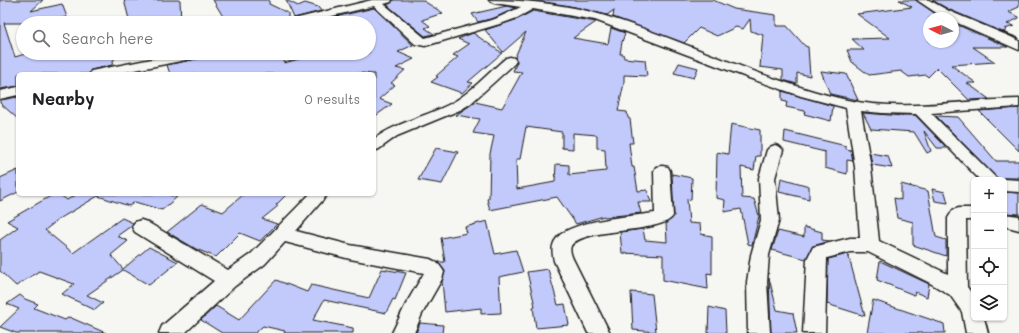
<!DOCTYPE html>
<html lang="en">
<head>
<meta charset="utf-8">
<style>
	:root { --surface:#fff; --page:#f2f2f2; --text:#202124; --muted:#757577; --line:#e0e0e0 }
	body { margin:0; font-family:Mali,sans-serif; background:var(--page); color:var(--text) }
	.controls { position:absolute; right:12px; bottom:12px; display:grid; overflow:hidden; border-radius:6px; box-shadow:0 1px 3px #0004 }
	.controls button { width:36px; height:36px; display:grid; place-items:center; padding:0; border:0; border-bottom:1px solid var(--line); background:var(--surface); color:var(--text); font:20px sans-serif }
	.compass { position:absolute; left:923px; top:12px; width:36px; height:36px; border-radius:50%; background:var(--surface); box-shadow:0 1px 3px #0004; rotate:276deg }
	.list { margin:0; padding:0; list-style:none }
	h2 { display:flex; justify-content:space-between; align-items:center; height:52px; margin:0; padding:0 16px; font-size:17px }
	h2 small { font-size:13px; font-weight:400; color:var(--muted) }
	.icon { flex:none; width:22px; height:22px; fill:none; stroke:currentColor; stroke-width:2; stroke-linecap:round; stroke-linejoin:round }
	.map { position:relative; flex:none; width:1019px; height:333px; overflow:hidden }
	.search { position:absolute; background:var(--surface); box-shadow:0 1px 3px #0004; left:16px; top:16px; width:360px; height:44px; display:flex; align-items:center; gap:10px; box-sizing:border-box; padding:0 14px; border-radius:22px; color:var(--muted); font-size:15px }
	.panel { position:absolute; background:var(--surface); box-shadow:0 1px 3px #0004; left:16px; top:72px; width:360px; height:124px; border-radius:6px }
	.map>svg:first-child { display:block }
	.building { fill:#c2cafc; stroke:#1c1c1c; fill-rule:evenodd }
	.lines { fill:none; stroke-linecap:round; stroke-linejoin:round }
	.street-casing { stroke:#1c1c1c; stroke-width:3 }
	.street { fill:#f6f6f2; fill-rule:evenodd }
</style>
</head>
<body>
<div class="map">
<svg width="1019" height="333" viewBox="0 0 1019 333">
	<rect width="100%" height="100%" fill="#f6f6f2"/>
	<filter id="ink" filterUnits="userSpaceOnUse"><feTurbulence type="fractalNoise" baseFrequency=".025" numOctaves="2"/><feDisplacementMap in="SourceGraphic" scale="8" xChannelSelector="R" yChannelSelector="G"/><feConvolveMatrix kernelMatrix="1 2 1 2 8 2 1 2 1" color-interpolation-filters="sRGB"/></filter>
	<g filter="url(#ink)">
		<path class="building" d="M0,0H43L31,11L62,4L67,17L42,23H4L15,57L28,53H97L98,59L116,54L112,65L91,70L89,74H18V86L0,89Z
			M124,0H180L181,23H130Z
			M213,0H269V4L288,13V19L282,23H227Z
			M286,0L298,6L305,3L318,7L321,11L294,18Z
			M393,0H422L443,13L422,20L430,26L425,28L434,34L425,36L387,5L391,3Z
			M527,0H713L734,9L776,15V26H787L805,46L808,47L810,76L797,73V84L783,80V70L760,67L763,35L751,31L750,19L743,29L736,27L717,36L699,28L684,43L613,17L614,10L607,15L575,7Z
			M899,0H916L940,17L944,18H929V42H953V23L1008,47H973L995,62L951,65L976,83H967L989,99L969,100L937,68L928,77L926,75L909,77L901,71L869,75L852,62L847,50H864L852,39L890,38L857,14L912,7Z
			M932,0H1019V7L1008,12L1019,17V18L1007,24L1014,26L1005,29L1007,30L1003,32L1019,38V39L950,10Z
			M507,6L516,8L494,18L478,22L472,14Z
			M374,8L413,45L398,52L414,59L396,68L405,70L391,83L395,85L379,99L392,104L374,117V74L361,73L355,74H170L167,65L205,57L208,53H250L251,55L259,53H285L284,63L311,56L309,53H369V23H309Z
			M533,11L596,22L573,38L608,44L611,28L625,33L622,42L620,54H623L624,58L645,60L647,76L624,75V83L618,111L627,112L628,118L630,119L633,143H629L632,167H634L638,191L647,190L651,202H638L641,213L605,217L604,216L576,224L557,197L490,210L487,199L489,198L490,154L494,136L473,133L480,119L456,115L475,102L502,108L522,72L513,71L517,62L515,57L526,32L503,52L485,30L518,19ZM526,127L562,132V148L573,149V133L597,135V148L605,149L606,171L569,175V165L556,164L555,182L517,189L516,159H520Z
			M473,33L502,53L468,82L473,83L462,93L431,82L438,77L436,76L458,57L453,55L469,44L458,39Z
			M679,63L698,68L694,78L674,73Z
			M821,71L846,74L858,100L830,94Z
			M782,91L833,106L831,121L804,114L805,111L786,107L787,102L782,101Z
			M18,97V119L0,103V100Z
			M1019,108V151L979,111Z
			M863,113L903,116L902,115H915L947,148H937L924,131L931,151L927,153L914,132L871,129Z
			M936,116L958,117L996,161H1019V178H1004L999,180Z
			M731,124L760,130V156H756L754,170L741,167L742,198L754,199L759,216L752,245L748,244L741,209L724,212L725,200L716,198L717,152L728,154Z
			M785,131L846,146V149L851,150L853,161L847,160V174L825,168V152L784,142Z
			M436,148L458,152L442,184L418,180Z
			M870,153L888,156L892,168L872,165Z
			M18,170V192L0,201V178Z
			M672,174L692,178L691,200L687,199L689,223L700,224L701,234L712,236V274L707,273L708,289L663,280V255L622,253L620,232L643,229L645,240L667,242L666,223L674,216Z
			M781,178L809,186V199L779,192Z
			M901,184L928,191L936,237L946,240V256L913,245V222L897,218L894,198L901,200Z
			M932,189L945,192L948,203L935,201Z
			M1004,192L1019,193V214L1004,213Z
			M54,194H59L67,200L77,194H166L177,197L162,210L135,202L129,206L98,196L59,219L45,230L73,253L122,218L133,223L131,226L117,236L128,241L111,255L123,269L149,247L178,262L149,285L123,270L87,295L103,303L95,310L62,294L74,284L39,271L16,286L0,271V240L18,227L7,221Z
			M244,194H287L276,205L278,206L262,219L277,224L260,241L240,233L216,257L196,249L167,232L202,204L223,212Z
			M487,221L495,254L516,250L523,272L499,277L501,313L481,314V308L445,312L442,281L445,271L438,262H445L441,238L467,233L465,227Z
			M804,227L822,232V240L830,241L813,246L806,259L772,250L778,231L804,237Z
			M848,254L860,298L865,316L827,304L828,259Z
			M880,261L929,284L927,297L915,292L914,295L877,280Z
			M382,269L406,273L395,300L393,299L386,313L324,300L313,320L353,328V333H284L285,331L263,326L255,333H222L201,320L216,306L239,320L276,280L307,292L311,285L369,298Z
			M548,269L558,305L565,304L569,325L536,328L533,307L535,306L527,272Z
			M769,278L777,310L793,313L797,333H771Z
			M631,292L652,294L656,332L633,330Z
			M20,295L25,299L38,304L34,308L65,320L69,317L106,333H16L0,327L19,309L7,304Z
			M873,300L944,324L945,333H867Z
			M709,307L725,311L726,333H708Z
			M420,323L443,325L442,333H416Z"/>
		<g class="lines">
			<defs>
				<path id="street" d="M372,0H392L391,2L384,4L425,38L495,19L521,7L494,3L489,0C525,0 567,4 602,15C685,40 763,81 847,100C904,112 962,100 1019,99V107L931,113L998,180H980L916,114L882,113L861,111L871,167L879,241L948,274V218L953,210L959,208H974V220H966L967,287L974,296V318H984L988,333H966L962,312L950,295L930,283L868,252H850L827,258L825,333H803L807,259L813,247L850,238H860L855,167L846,108L801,96L749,78L595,20L533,9L517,18L503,23L425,46L415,44L374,6L303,23H284L286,21Z
					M917,0H929L949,11L1011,37L1019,41V50L953,21V18L941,16Z
					M182,53H207L205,56L201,57L115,74H90L91,71L96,70Z
					M510,57L514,58L516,61L514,64L470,104L460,110L397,136L379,149L374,151V139C397,122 425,117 450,104C471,93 488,73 506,58Z
					M18,87V95L0,99V91Z
					M775,145L780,147L783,150L775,178L779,220L769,255L767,282L770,333H748L747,282L751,255L761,220L759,178L767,150L770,147Z
					M662,166L668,167L670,171L673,216C662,234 582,227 571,246C569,250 572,257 574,261L610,333H588L554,261C552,252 551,245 557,238C571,220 633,216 655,213L654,171L656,167Z
					M1004,179L1019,180V192L1004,191V180H1002Z
					M310,194H328L296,231L350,245L430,259C437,262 440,265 444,272L442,279L422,314L414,333H392L406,304L424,273L350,259L285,242L265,264L235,286L185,333H159L162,326L214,281L135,232L132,227L135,222L141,220L147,222L228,270L251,254Z
					M1004,214L1019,216V230L1004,226Z"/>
			</defs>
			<use href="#street" class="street-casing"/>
			<use href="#street" class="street"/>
		</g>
	</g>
</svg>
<div class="controls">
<button>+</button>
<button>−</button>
<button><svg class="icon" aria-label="locate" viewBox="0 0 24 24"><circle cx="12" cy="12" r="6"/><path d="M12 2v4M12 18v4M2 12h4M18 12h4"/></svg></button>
<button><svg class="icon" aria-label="layers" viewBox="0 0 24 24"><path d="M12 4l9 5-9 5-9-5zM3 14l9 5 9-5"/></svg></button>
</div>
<svg class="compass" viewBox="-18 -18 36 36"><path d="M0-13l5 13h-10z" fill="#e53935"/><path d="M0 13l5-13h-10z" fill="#757577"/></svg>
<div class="search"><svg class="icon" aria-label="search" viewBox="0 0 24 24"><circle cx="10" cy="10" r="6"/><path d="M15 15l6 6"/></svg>Search here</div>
<section class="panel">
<h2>Nearby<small>0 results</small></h2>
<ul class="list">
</ul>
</section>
</div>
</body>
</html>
